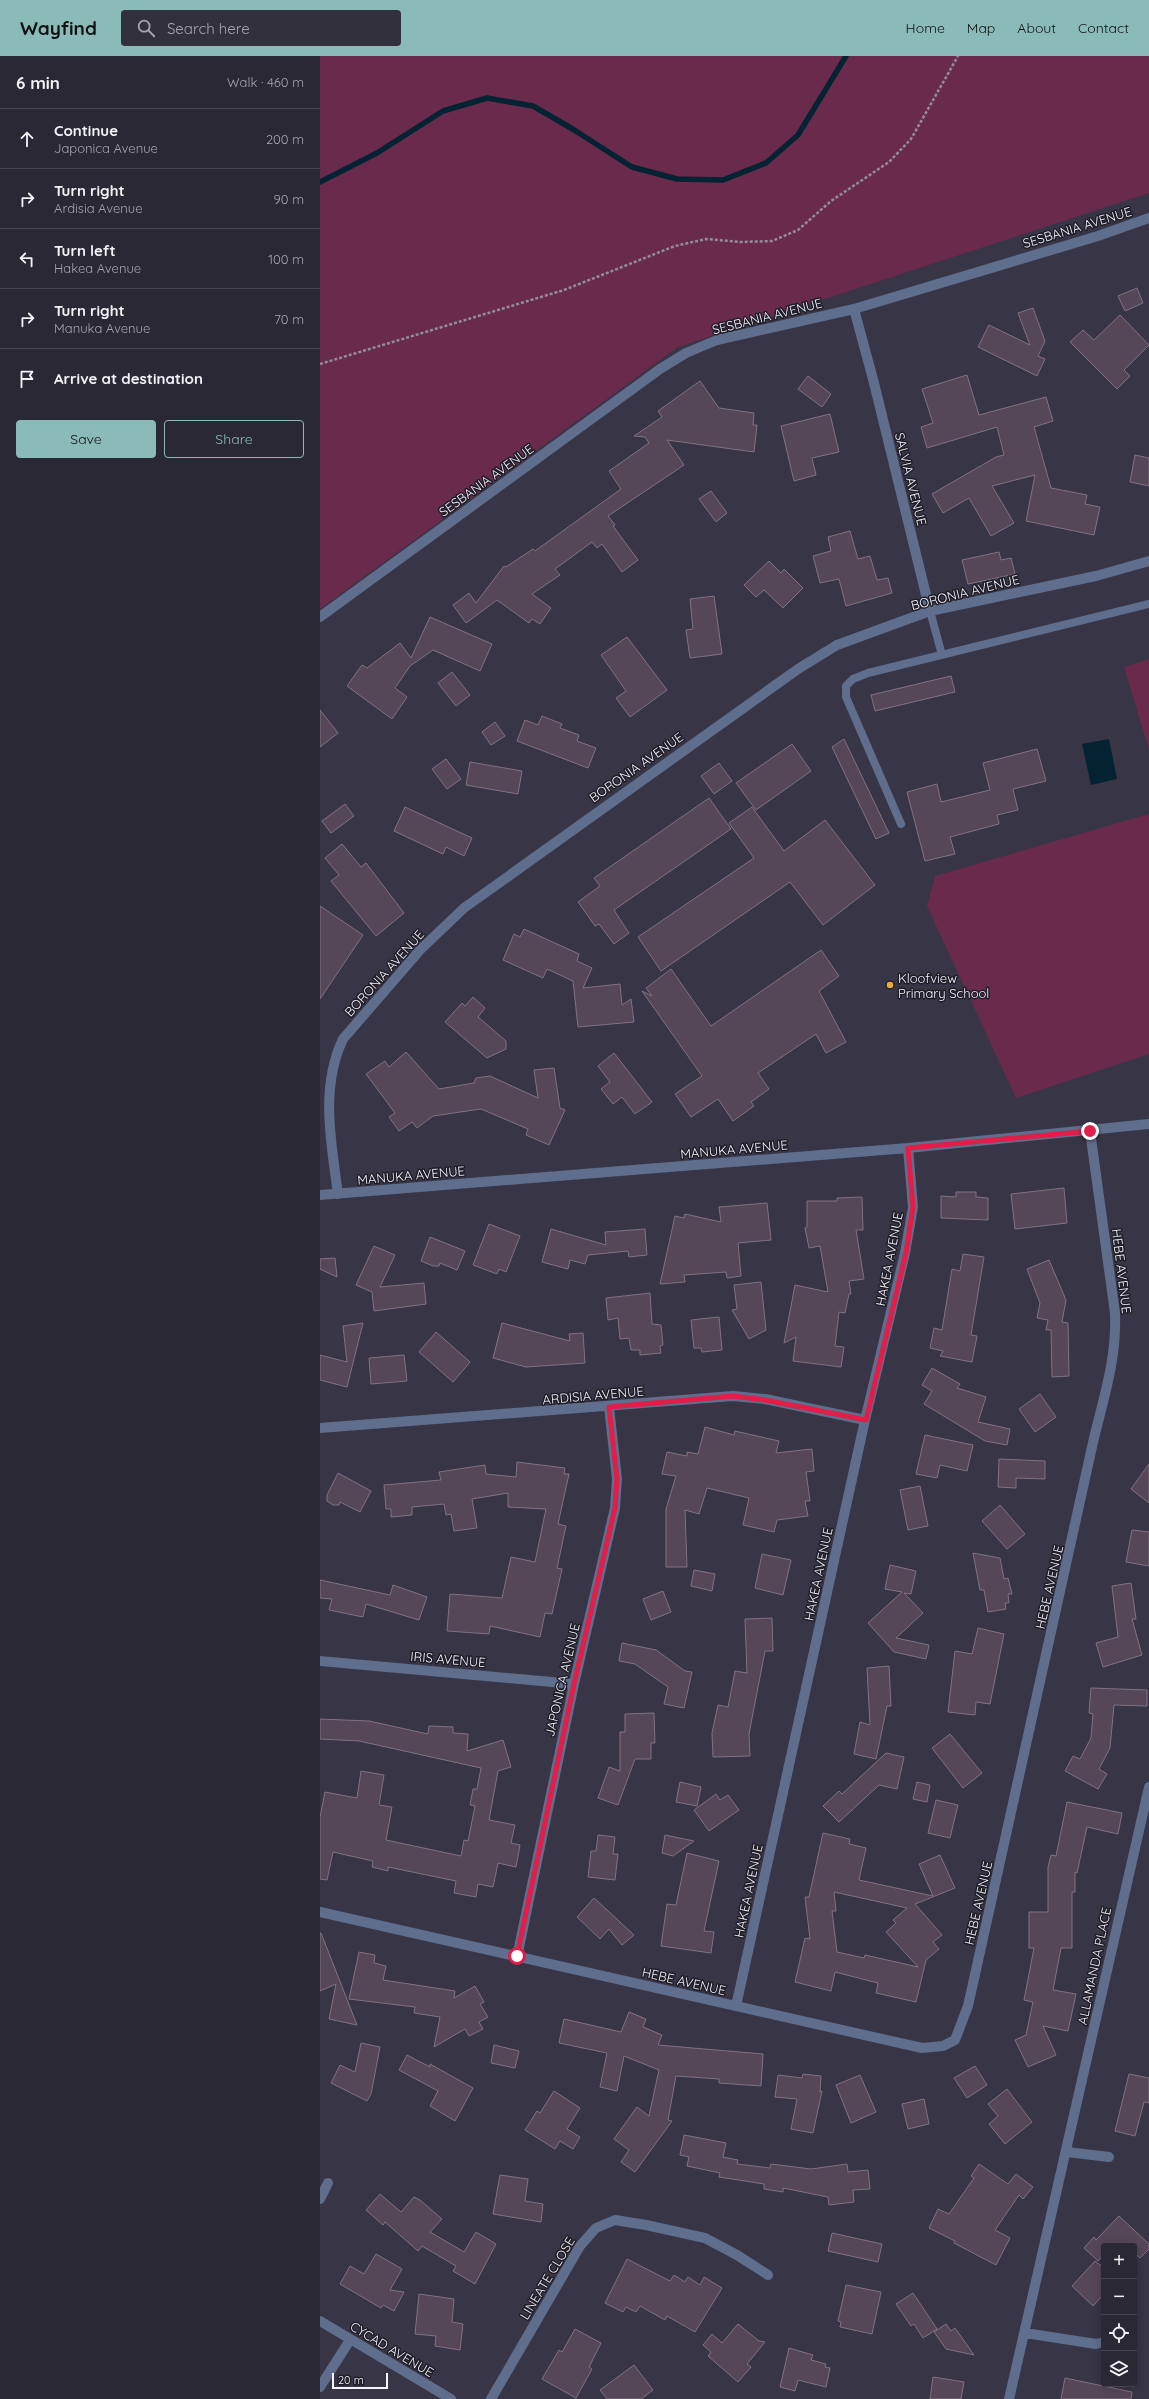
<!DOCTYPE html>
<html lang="en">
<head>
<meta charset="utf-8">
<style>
	:root { --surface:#2a2835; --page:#32303d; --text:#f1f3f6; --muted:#a5a6ad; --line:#464450; --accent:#8bbbb9 }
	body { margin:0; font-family:Quicksand,sans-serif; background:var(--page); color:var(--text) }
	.controls { position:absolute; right:12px; bottom:12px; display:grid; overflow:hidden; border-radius:4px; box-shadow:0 2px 10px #0003 }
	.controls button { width:36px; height:36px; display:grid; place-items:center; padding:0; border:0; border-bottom:1px solid var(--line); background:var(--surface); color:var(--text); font:20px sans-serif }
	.scale { position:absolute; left:12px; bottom:10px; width:56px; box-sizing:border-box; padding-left:4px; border:2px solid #f4f3ff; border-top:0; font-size:11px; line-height:14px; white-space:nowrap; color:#f4f3ff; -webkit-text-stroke:3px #1f1d26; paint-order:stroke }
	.stop { position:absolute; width:12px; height:12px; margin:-9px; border:3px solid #e11d48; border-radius:50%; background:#fff }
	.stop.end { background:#e11d48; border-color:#fff; box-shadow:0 1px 4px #0008 }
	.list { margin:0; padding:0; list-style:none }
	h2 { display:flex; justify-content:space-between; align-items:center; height:52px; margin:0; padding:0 16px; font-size:17px }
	h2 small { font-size:13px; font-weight:400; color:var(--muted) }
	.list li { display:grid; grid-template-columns:26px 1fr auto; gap:12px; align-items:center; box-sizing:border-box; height:60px; padding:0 16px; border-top:1px solid var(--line) }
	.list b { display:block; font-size:15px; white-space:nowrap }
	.list p { margin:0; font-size:13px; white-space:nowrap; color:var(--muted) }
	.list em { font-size:13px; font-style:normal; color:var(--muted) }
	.actions { display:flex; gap:8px; padding:12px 16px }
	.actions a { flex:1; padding:9px 0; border:1px solid var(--accent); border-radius:4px; text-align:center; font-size:14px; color:var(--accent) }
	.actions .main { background:var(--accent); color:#111 }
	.icon { flex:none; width:22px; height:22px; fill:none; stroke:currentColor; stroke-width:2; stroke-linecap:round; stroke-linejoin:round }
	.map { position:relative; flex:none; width:829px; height:2343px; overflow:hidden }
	header { display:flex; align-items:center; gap:24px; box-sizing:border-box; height:56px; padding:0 20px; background:var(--accent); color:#111 }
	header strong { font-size:19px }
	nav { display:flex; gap:22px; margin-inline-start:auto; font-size:14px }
	.search { width:280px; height:36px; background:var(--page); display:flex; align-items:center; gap:10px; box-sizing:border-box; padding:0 14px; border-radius:4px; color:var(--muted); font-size:15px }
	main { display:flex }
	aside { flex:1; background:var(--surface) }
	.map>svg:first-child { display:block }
	.green { fill:#6a2a4c }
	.water { fill:#042332 }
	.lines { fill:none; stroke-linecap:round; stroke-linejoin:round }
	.stream { stroke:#042332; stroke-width:5.5 }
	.building { fill:#554758; stroke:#817283; fill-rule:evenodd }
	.path { stroke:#908e9d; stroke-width:2.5; stroke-dasharray:3 2; stroke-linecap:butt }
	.service { stroke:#5e6e8c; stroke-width:8 }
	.minor { stroke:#5e6e8c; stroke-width:10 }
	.route { stroke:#e11d48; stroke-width:5 }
	.poi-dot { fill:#eaaa39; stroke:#1f1d26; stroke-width:1.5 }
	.labels { text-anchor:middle; stroke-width:3; stroke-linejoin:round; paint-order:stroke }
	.street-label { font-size:13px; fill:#f4f3ff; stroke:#1f1d26 }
	.poi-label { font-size:13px; fill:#f4f3ff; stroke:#1f1d26; text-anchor:start }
</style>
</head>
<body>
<header>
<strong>Wayfind</strong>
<div class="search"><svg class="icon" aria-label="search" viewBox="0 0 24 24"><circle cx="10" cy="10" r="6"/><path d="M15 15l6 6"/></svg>Search here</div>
<nav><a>Home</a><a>Map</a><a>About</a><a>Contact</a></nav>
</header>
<main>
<aside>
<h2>6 min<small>Walk · 460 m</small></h2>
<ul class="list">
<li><svg class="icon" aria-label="ahead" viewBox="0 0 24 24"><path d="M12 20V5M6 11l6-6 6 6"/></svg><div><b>Continue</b><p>Japonica Avenue</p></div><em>200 m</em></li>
<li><svg class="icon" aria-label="right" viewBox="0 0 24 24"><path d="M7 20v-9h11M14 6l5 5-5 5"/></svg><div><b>Turn right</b><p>Ardisia Avenue</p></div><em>90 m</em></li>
<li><svg class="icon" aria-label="left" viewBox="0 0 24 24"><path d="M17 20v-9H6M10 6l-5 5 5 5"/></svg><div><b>Turn left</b><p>Hakea Avenue</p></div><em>100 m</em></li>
<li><svg class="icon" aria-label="right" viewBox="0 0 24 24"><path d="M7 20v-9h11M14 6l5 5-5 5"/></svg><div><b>Turn right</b><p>Manuka Avenue</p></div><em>70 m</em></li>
<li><svg class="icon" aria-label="arrive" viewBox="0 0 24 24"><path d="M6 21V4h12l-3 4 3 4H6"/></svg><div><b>Arrive at destination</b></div></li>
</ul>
<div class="actions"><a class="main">Save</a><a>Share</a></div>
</aside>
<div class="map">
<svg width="829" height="2343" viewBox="0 0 829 2343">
	<rect width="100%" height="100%" fill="#383547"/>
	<path class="green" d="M0,0H829V137L358,291L0,553Z
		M829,603V694L804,611Z
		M829,758V998L696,1042L607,850L615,820Z"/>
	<path class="water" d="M789,683L797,723L771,729L762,688Z"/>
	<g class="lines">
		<path class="stream" d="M0,126L57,97L123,55L167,42L213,50L251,72L312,111L357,123L403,124L446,107L478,79L526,0"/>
	</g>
	<path class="building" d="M817,232L823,247L805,255L798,240Z
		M713,252L725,285L718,300L725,303L717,320L658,291L669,269L710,289L698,257Z
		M800,259L829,289L804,314L810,320L797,333L750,286L763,274L774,284Z
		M647,319L659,359L726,341L733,365L714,371L731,432L767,439L765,448L780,451L774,479L706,465L715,419L672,430L694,467L671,480L649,442L623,457L612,438L676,401L684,399L677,371L607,392L601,371L613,367L602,333Z
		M488,320L511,338L502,351L478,333Z
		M380,325L399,352L434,357L433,369H437L434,396L347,384L364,409L288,460L295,469L293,470L318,504L302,516L282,488L277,492L272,486L235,513L240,519L212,538L231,552L220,568L212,563L209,567L177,544L146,567L133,549L149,537L156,547L184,510L186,511L213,493L215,495L301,433L289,415L329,387L325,381L314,380L342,361L338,355Z
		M510,358L519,396L492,402L496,419L474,425L461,370Z
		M815,399L829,402V430L810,426Z
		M391,435L407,457L396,466L379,443Z
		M530,475L538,503L550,500L557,524L568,522L572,537L526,550L519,523L500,527L493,500L511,495L508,481Z
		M679,496L681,504L691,502L695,518L648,528L642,504Z
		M449,505L461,517L464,513L483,532L463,552L444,534L436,541L424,529Z
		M394,540L402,598L370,602L366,574L373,573L370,543Z
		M110,561L172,588L160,615L113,594L90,610L75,632L87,641L72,663L27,630L42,609L47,612L80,587L91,602Z
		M307,581L347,634L310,661L296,642L306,635L281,599Z
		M132,616L150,639L136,650L118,627Z
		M631,620L635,636L555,655L551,639Z
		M0,654L18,677L0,691Z
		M222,660L242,668L240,672L259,679L257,685L276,692L268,712L197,685L205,664L218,669Z
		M175,666L185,680L171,689L162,676Z
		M524,683L569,777L556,783L512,691Z
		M472,688L491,715L436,754L416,727Z
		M717,693L726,725L693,733L698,754L677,759L679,768L630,781L635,798L605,805L587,736L617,728L621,746L670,734L663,707Z
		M126,703L141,723L127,733L112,713Z
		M150,706L202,715L198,738L146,729Z
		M399,707L412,725L394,738L381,720Z
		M389,742L411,773L294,854L309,877L294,888L279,868L275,870L258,846L280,830L274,822Z
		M25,748L34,760L11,777L2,765Z
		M85,751L152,782L144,800L126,791L123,798L74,775Z
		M432,751L464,795L505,764L555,829L503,869L470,826L341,915L318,881L434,802L409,767Z
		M22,788L41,811L46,807L84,857L56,880L11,825L19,819L5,802Z
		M0,850L43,879L0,943Z
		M204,873L259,898L257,905L272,912L263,932L300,928L302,949L311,943L314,966L258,971L253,925L227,913L223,922L183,904L194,878L200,881Z
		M501,894L519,920L499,935L526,986L506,997L496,978L438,1017L449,1033L431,1046L434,1050L413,1065L398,1043L371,1061L355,1038L382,1020L322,935L332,940L326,932L351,913L391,970Z
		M153,941L165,952L158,961L186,985V993L167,1002L125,966L142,947L145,950Z
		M86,996L119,1033L154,1027L156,1022L170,1020L218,1042L214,1014L234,1012L240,1052L245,1054L229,1089L206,1079L208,1073L161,1053L113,1060L97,1072L92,1066L79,1075L69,1061L75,1057L46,1018L65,1005L69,1011Z
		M294,997L332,1046L315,1058L302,1041L293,1048L281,1033L290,1026L278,1010Z
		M744,1132L747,1167L695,1173L691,1138Z
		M636,1136H656V1141L668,1142V1164L621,1162V1140L636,1141Z
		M542,1141L543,1174H536L544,1223L529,1225L531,1238H529L525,1257L519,1256L515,1290L524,1291L521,1311L473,1305L476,1281L464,1287L475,1229L508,1236L500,1190L489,1192L485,1172L487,1171V1145H517V1142Z
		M447,1147L451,1184L418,1187L421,1220L407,1222L406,1216L364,1219L365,1226L340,1228L355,1160L364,1162L365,1158L401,1166L399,1151Z
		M169,1168L200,1180L186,1216L179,1213L177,1218L153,1209Z
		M231,1173L286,1189L285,1176L325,1173L327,1199L309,1201L308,1195L268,1199L265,1208L250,1204L248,1213L222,1206Z
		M110,1181L145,1195L137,1214L120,1207L119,1210H113L101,1205Z
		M54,1190L75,1199L60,1231L104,1227L106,1248L54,1255L52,1236L36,1229Z
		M643,1198L664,1201L651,1279L657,1280L652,1306L620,1300L623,1295L610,1292L614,1272L622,1274L632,1213L640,1215Z
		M15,1202L17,1221L0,1213V1203Z
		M729,1204L746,1244L742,1266L748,1267L749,1320L732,1321L731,1274H726L728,1264L717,1262L720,1247L707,1213Z
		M441,1226L446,1274L429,1283L412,1254L417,1253L414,1229Z
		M330,1237L332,1268L341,1269L343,1289L340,1290L341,1297L320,1299V1294H311L309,1282L300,1283L298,1262L288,1264L286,1242Z
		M399,1261L402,1294L382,1296L381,1292H374L371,1264Z
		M43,1267L27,1331L0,1324V1299L27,1306L23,1270Z
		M182,1267L250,1285L249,1278L263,1277L265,1307L206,1311L173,1302Z
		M116,1276L150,1306L133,1326L99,1296Z
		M84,1299L87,1325L51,1328L49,1302Z
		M612,1312L640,1328L637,1332L666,1341L658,1366L690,1373L687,1389L665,1385L604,1348L612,1335L602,1329Z
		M720,1338L736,1361L715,1376L699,1353Z
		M385,1371L414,1379L415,1375L459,1385L456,1397L492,1393L494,1415L486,1416L490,1445H485L488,1460L457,1464L454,1476L423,1469L429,1442L387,1432L379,1458L365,1454L367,1511H346V1453L356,1420L342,1418L347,1396L367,1400V1396L378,1398Z
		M605,1379L653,1389L647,1415L620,1409L617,1422L596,1418Z
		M679,1403L725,1405V1423L696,1422V1432L678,1431Z
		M197,1406L245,1412L244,1418H249L238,1468L246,1470L237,1512L242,1513L232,1558L225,1557L220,1581L170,1570L169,1578L127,1575L130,1538L182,1542L191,1501L215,1506L226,1453L188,1451V1437L152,1443L157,1472L134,1475L131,1458L126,1459L124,1448L92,1451V1459L71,1461V1453H66L64,1429L121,1424L119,1416L165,1409L166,1418L196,1421Z
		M829,1408V1447L811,1433Z
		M18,1417L51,1435L40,1456L20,1446L19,1449H13L7,1445V1439Z
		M600,1430L608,1470L588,1474L580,1434Z
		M680,1449L705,1478L687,1493L662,1465Z
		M812,1474L829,1476V1510L806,1506Z
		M653,1497L680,1502L684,1523L688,1522L692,1538H688L689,1547H685L686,1553L668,1556L664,1534H660Z
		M442,1498L471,1504L463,1539L435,1532Z
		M570,1509L596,1515L591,1538L584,1537L603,1557L576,1582L609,1589L606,1603L574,1596L548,1567L582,1536L565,1533Z
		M374,1514L395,1518L392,1535L371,1530Z
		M0,1524L70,1539L73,1529L107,1541L99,1564L46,1548L43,1561L9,1554L12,1543L0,1542Z
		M811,1527L816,1563H812L822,1599L783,1611L776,1587L798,1581L792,1530Z
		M343,1535L351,1556L331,1564L323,1543Z
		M452,1562L453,1595H445L429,1678L430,1700L393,1701L392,1677L398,1649L408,1651L415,1615L427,1617L425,1563Z
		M658,1572L684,1578L670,1648L656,1646L655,1659L628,1656L635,1595L652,1598Z
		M302,1587L336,1594L365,1615L372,1616L364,1652L344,1648L348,1631L315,1608L299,1605Z
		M569,1610L571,1650H567L556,1703L534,1698L540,1666L550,1669L547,1612Z
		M771,1632L827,1634V1650L794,1649L790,1692L779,1713L787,1718L778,1733L745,1715L753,1700L760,1703L771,1682L773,1658L769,1657Z
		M334,1657L335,1687H331V1703H315L298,1749L278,1742L289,1711L300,1715V1676H305V1658Z
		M0,1663L49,1665L108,1678L109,1670L133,1671V1677L148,1678L147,1695L183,1684L191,1711L178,1715L169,1764L195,1769L191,1787L200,1789L196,1811L178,1807L173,1831L158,1828L156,1841L134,1837L136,1825L68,1811V1815L52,1811L53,1805L13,1796L7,1824L0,1823V1761L5,1736L37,1742L41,1715L64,1719L59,1749L72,1751L66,1784L141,1800L144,1784L148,1785L155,1750L150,1749L153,1733H157L161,1712L39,1685L0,1683Z
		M630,1678L662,1717L643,1732L612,1692Z
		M566,1697L584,1701L577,1733L559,1729L519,1766L503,1750L519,1735L522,1738Z
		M360,1726L381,1731L377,1750L356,1746Z
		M597,1726L610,1729L607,1746L593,1743Z
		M396,1738L400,1744L408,1739L419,1754L389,1775L374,1754Z
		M616,1744L638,1749L630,1782L608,1777Z
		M747,1746L802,1757L798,1778L767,1771L757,1817L755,1816V1836H752V1892H741L733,1934L756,1938L748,1975L723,1970L736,1999L708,2011L695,1984L706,1979L713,1946L704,1944L714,1892H709V1856H728V1811L731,1799L736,1800Z
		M503,1777L530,1783L529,1788L546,1792L539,1824L613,1840L599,1808L620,1799L635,1832L595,1848L622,1879L613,1886L619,1893L606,1904L596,1946L556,1937L558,1927L515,1916L511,1935L475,1926L485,1882L490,1883L485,1841H489ZM514,1836L587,1852L573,1864L576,1867L566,1876L598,1911L545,1899L544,1902L517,1896L512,1855H516Z
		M278,1779L295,1781L293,1798H298L295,1824L268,1821L271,1795H276Z
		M345,1779L374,1785L353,1800L342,1797Z
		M367,1797L399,1805L384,1875L394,1876L391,1897L341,1890L347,1848L356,1849Z
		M274,1842L314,1879L302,1889L289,1873L280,1883L257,1861Z
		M0,1877H1L37,1969L9,1963L16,1928L0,1935Z
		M39,1896L55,1899L54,1907L66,1910L63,1924L135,1935L134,1942L155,1930L164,1946L160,1948L168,1961L159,1966L163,1973L149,1980L145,1973L114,1991L120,1961L94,1957L95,1951L29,1943Z
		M309,1956L326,1963L323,1971L342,1979L338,1989L443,1998L441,2030L399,2027V2023L356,2020L348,2064L352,2065L315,2116L301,2106L309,2094L294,2083L317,2051L329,2060L339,2014L304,2000L297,2035L280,2031L287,1997L239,1987L244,1963L301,1976Z
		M41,1987L60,1991L51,2038L47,2045L11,2027L20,2009L35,2016Z
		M174,1989L199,1995L195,2012L171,2007Z
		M87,1999L110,2011V2008L153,2032L135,2065L110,2050L118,2035L79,2014Z
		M655,2010L667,2029L647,2042L634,2022Z
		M483,2018L501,2020L500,2036L502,2035L493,2077L471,2073L477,2043L455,2041L458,2019L482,2022Z
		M809,2018L829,2022V2047L824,2046L815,2080L795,2075Z
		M540,2019L556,2056L531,2067L516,2029Z
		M687,2033L712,2066L685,2088L669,2068L678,2060L668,2048Z
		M234,2035L260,2052L247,2073L260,2081L253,2093L240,2085L235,2093L205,2074L217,2055L220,2057Z
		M604,2043L609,2068L588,2073L582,2048Z
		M364,2079L406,2087L403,2101L418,2104L417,2108L450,2112L451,2108L491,2113L527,2108L528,2116L548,2114L550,2133L533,2134L534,2146L509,2149L508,2141L463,2132V2136L444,2133V2128L399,2121L400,2117L367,2110L369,2101L360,2099Z
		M659,2108L688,2128L696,2118L713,2131L703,2143L699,2139L675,2174L690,2182L676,2209L634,2187L635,2185L609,2172L618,2153L629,2158L654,2122L651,2120Z
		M180,2119L208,2123L205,2145L223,2148L221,2166L173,2158Z
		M60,2138L81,2156L94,2141L100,2144L122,2163L110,2176L144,2196L156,2176L176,2188L155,2228L133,2215L136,2210L102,2190L98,2195L65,2166L63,2169L46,2154Z
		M799,2160L829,2188V2193L820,2202L814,2197V2190H784V2198L778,2205L764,2192L774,2181L776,2184Z
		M512,2177L562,2188L558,2206L508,2195Z
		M56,2198L82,2213L70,2234L84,2236L74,2255L63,2249L61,2252L20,2228L30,2210L44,2218Z
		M307,2203L350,2225L354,2219L365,2226L368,2221L380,2229L384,2221L402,2232L375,2276L347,2260L345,2264L320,2250L316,2256L306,2251L303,2256L285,2247Z
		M775,2205L784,2212V2238L773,2250L752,2230Z
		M526,2229L561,2236L552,2278L520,2271L521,2266L518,2265Z
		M593,2237L617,2273L603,2282L594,2268L591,2270L576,2248Z
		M99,2238L134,2243L132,2266L143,2268L140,2294L115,2290L116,2280L95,2278Z
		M418,2268L439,2285L445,2286L427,2308L431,2311L418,2326L388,2300L391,2296L383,2289L392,2278L402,2287Z
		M626,2268L631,2275L635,2272L654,2299L626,2293L614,2276Z
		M255,2273L281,2287L269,2311L272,2313L256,2342L222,2323L239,2294L242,2296Z
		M469,2292L493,2299L491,2304L506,2308L505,2311L510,2312L506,2331L478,2324L475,2335L460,2331Z
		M314,2309L333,2334L321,2343H287L280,2334Z
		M613,2321L644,2326L641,2343H610Z
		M745,2322L812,2336L811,2343H741Z"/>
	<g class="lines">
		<path class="path" d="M0,308L244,234L355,190L386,183L421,186L452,185L478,174L511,145L569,106L591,83L638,0"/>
		<path class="service" d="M610,555L622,599
			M581,768L526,641V630L533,623L548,617L829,548"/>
		<path class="minor" d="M534,253L554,327L610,555
			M0,561L340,313L366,297L397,284L534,253L778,180L829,162
			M18,1138C11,1086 0,1031 23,983L100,894L144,852L478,613L517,589L610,555L776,520L829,505
			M0,1139L588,1092L829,1068
			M0,1372L413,1340L445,1343L545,1364
			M0,1605L254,1628
			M0,1856L602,1992L623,1990L635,1984L648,1950L774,1382C784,1341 797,1301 795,1257L770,1075
			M197,1901L254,1628L295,1452L297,1423L289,1351
			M416,1950L545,1364L585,1197L593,1151L588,1092
			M747,2096L789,2101
			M0,2143L8,2127
			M0,2265L131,2343
			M705,2277L776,2288L784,2286
			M0,2331L30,2284
			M171,2343L260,2190L276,2172L295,2164L326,2169L385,2182L417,2199L448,2219
			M689,2343L829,1731"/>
	</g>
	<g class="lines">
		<path class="route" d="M197,1900L254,1628L295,1452L297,1423L289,1351L413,1340L445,1344L546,1364L586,1197L593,1151L588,1092L770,1075"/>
	</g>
	<circle class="poi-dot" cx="570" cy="929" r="4"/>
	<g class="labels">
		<g class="street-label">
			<text transform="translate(757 171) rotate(-17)" y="5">SESBANIA AVENUE</text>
			<text transform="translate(447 260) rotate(-14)" y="5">SESBANIA AVENUE</text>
			<text transform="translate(591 423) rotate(76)" y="5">SALVIA AVENUE</text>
			<text transform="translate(166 424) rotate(-36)" y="5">SESBANIA AVENUE</text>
			<text transform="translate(645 536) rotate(-14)" y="5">BORONIA AVENUE</text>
			<text transform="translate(316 711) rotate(-35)" y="5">BORONIA AVENUE</text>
			<text transform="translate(64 917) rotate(-48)" y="5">BORONIA AVENUE</text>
			<text transform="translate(414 1093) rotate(-5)" y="5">MANUKA AVENUE</text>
			<text transform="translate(91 1119) rotate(-5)" y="5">MANUKA AVENUE</text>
			<text transform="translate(569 1203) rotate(-79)" y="5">HAKEA AVENUE</text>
			<text transform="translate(802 1215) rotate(83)" y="5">HEBE AVENUE</text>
			<text transform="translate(273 1339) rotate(-5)" y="5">ARDISIA AVENUE</text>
			<text transform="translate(498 1518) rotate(-78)" y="5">HAKEA AVENUE</text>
			<text transform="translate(729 1531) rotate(-77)" y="5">HEBE AVENUE</text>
			<text transform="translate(128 1603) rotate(5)" y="5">IRIS AVENUE</text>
			<text transform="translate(242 1624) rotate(-77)" y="5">JAPONICA AVENUE</text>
			<text transform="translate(428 1835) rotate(-78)" y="5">HAKEA AVENUE</text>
			<text transform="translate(658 1847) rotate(-77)" y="5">HEBE AVENUE</text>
			<text transform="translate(774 1910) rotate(-78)" y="5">ALLAMANDA PLACE</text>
			<text transform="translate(364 1925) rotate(13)" y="5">HEBE AVENUE</text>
			<text transform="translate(227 2222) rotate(-59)" y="5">LINEATE CLOSE</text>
			<text transform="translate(72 2293) rotate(31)" y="5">CYCAD AVENUE</text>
		</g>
		<g class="poi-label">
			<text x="578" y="927">Kloofview<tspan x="578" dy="15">Primary School</tspan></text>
		</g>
	</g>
</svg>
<div class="controls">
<button>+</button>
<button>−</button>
<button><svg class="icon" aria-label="locate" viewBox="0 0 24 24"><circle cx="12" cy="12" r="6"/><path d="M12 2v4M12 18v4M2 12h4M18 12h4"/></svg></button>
<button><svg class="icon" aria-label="layers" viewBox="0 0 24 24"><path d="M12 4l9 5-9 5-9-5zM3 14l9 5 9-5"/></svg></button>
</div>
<div class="scale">20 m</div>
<div class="stop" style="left:197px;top:1900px"></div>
<div class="stop end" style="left:770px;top:1075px"></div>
</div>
</main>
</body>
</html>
